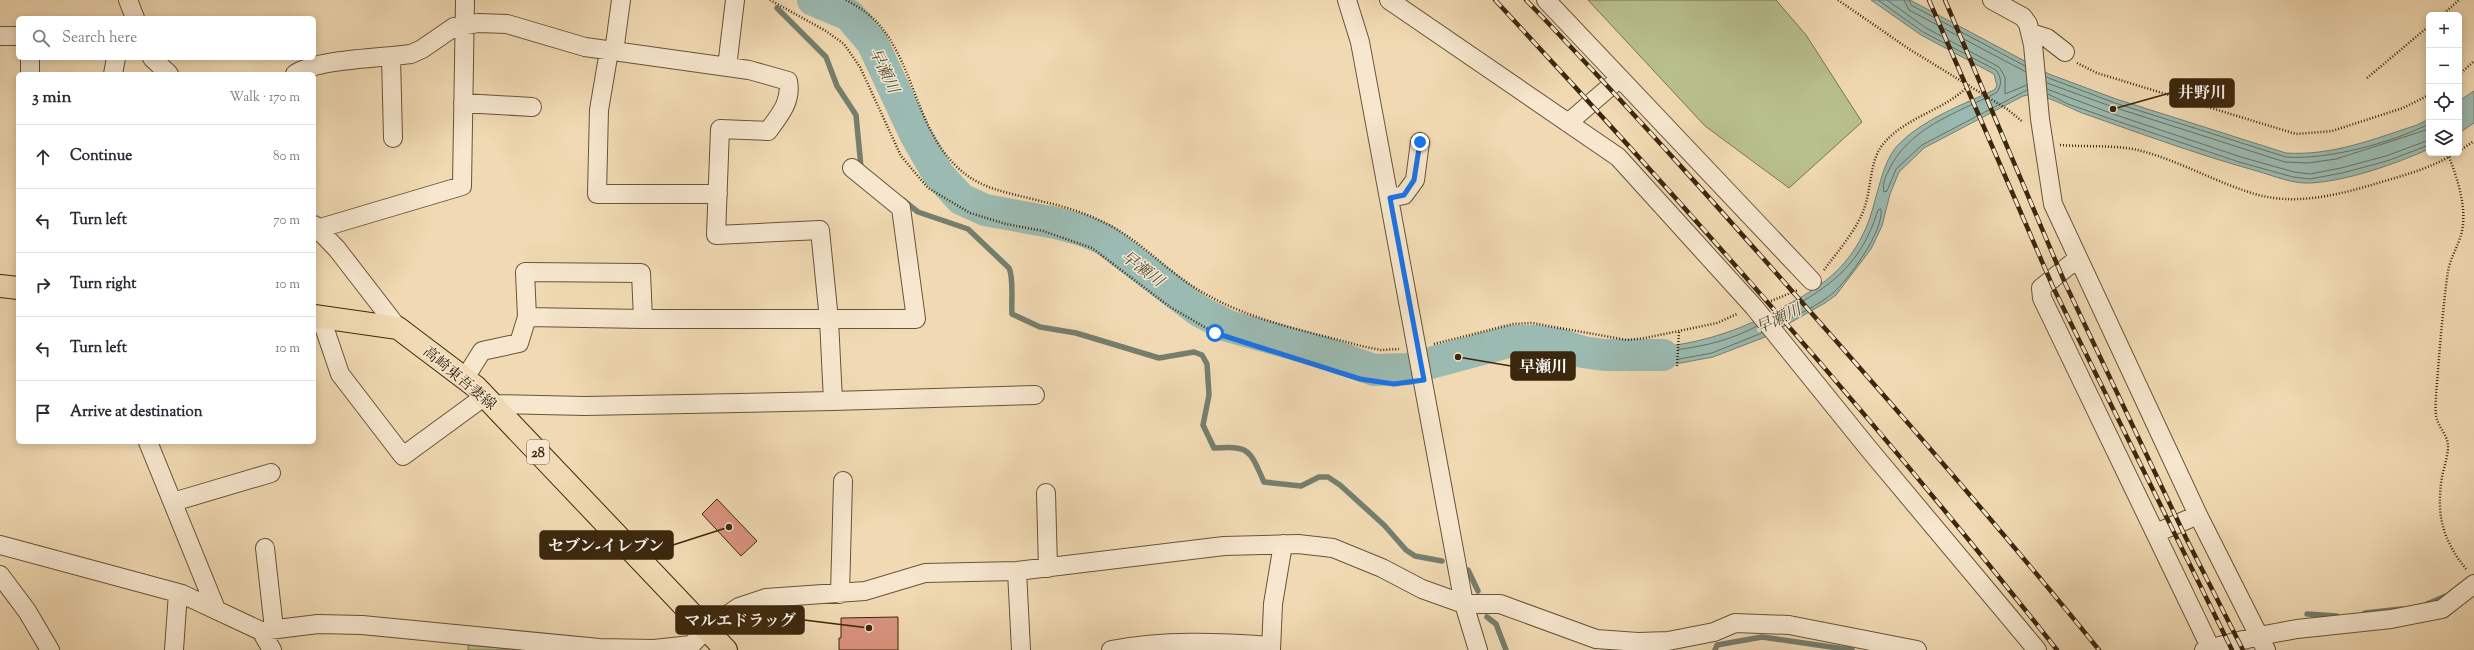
<!DOCTYPE html>
<html lang="en">
<head>
<meta charset="utf-8">
<style>
	:root { --surface:#fff; --page:#f2f2f3; --text:#2b2b33; --muted:#7c7c81; --line:#e1e1e2 }
	body { margin:0; font-family:"Sorts Mill Goudy","Noto Serif JP",serif; background:var(--page); color:var(--text) }
	.controls { position:absolute; right:12px; top:12px; display:grid; overflow:hidden; border-radius:6px; box-shadow:0 2px 10px #0003 }
	.controls button { width:36px; height:36px; display:grid; place-items:center; padding:0; border:0; border-bottom:1px solid var(--line); background:var(--surface); color:var(--text); font:20px sans-serif }
	.stop { position:absolute; width:12px; height:12px; margin:-9px; border:3px solid #1a73e8; border-radius:50%; background:#fff }
	.stop.end { background:#1a73e8; border-color:#fff; box-shadow:0 1px 4px #0008 }
	.list { margin:0; padding:0; list-style:none }
	h2 { display:flex; justify-content:space-between; align-items:center; height:52px; margin:0; padding:0 16px; font-size:17px }
	h2 small { font-size:13px; font-weight:400; color:var(--muted) }
	.list li { display:grid; grid-template-columns:26px 1fr auto; gap:12px; align-items:center; box-sizing:border-box; height:64px; padding:0 16px; border-top:1px solid var(--line) }
	.list b { display:block; font-size:15px; white-space:nowrap }
	.list em { font-size:13px; font-style:normal; color:var(--muted) }
	.icon { flex:none; width:22px; height:22px; fill:none; stroke:currentColor; stroke-width:2; stroke-linecap:round; stroke-linejoin:round }
	.map { position:relative; flex:none; width:2474px; height:650px; overflow:hidden }
	.search { position:absolute; background:var(--surface); box-shadow:0 2px 10px #0003; left:16px; top:16px; width:300px; height:44px; display:flex; align-items:center; gap:10px; box-sizing:border-box; padding:0 14px; border-radius:6px; color:var(--muted); font-size:15px }
	.panel { position:absolute; background:var(--surface); box-shadow:0 2px 10px #0003; left:16px; top:72px; width:300px; height:372px; border-radius:6px }
	.map>svg:first-child { display:block }
	.green { fill:#b8c08e; stroke:#7a744e }
	.water { fill:#9bbab1; stroke:#757f6f }
	.lines { fill:none; stroke-linecap:round; stroke-linejoin:round }
	.shore { stroke:#6b705f; stroke-width:1 }
	.stream { stroke:#757f6f; stroke-width:5.5 }
	.river { stroke:#9bbab1; stroke-width:32 }
	.building { fill:#da9480; stroke:#3b270d }
	.minor-casing { stroke:#685436; stroke-width:20 }
	.major-casing { stroke:#3b270d; stroke-width:24 }
	.path { stroke:#3b270d; stroke-width:2.5; stroke-dasharray:1 2; stroke-linecap:butt }
	.minor { stroke:#f6e7ce; stroke-width:18 }
	.major { stroke:#f1dab3; stroke-width:22 }
	.rail-casing { stroke:#3b270d; stroke-width:4.5 }
	.rail { stroke:#f6e7ce; stroke-width:3; stroke-dasharray:9; stroke-linecap:butt }
	.route { stroke:#1a73e8; stroke-width:5 }
	.labels { text-anchor:middle; stroke-width:3; stroke-linejoin:round; paint-order:stroke }
	.shield { fill:#f6e7ce; stroke:#736147; stroke-width:1 }
	.shield-label { font-size:14px; font-weight:bold; fill:#3b270d }
	.street-label { font-size:15px; fill:#3b270d; stroke:#f6e7ce }
	.water-label { font-size:16px; font-style:italic; fill:#534c36; stroke:#f6e7ce }
	.leader { fill:none; stroke:#3b270d; stroke-width:1.5 }
	.callout-dot { fill:#3b270d; stroke:#f6e7ce; stroke-width:1.5 }
	.callout { fill:#3b270d; stroke:#3b270d; stroke-width:1.5 }
	.callout-label { font-size:16px; text-anchor:middle; font-weight:bold; fill:#fff }
</style>
</head>
<body>
<div class="map">
<svg width="2474" height="650" viewBox="0 0 2474 650">
	<rect width="100%" height="100%" fill="#f1dab3"/>
	<filter id="stains"><feTurbulence type="fractalNoise" baseFrequency=".005" numOctaves="4"/><feColorMatrix values="0 0 0 0 .2 0 0 0 0 .09 0 0 0 0 .02 0 0 0 .5 -.17"/></filter>
	<radialGradient id="worn" r=".72"><stop offset=".6" stop-color="#630" stop-opacity="0"/><stop offset="1" stop-color="#630" stop-opacity=".3"/></radialGradient>
	<path class="green" d="M1588,0H1776L1806,35L1862,122L1789,188L1705,126Z
		M468,645L522,650H468Z"/>
	<path class="water" d="M1871,0H1910L2049,74L2116,99L2286,153C2332,156 2374,139 2417,125L2429,119V149C2395,164 2348,181 2310,183C2293,184 2274,176 2257,171C2199,155 2142,134 2085,114C2067,108 2043,91 2023,96L1924,148L1899,172L1890,194L1882,226L1871,249L1836,295L1825,303L1765,337L1713,357L1648,369H1617L1621,349C1683,349 1731,336 1785,306C1819,288 1846,270 1863,234C1877,208 1879,165 1898,145C1923,119 1962,105 1994,90L1997,86L1994,74L1921,35Z
		M2474,91V123L2459,133V101Z"/>
	<g class="lines">
		<path class="shore" d="M1878,0L1923,32L1996,70C2002,78 2002,86 1996,93C1957,113 1907,128 1888,172C1885,177 1882,186 1884,192L1887,191L1896,169L1922,145L2027,90
			M1887,0L1926,28L1999,67L2005,77V94L2027,85
			M1904,0L1909,10L2026,72
			M1909,0L1911,5L2025,66
			M2046,77L2115,103L2286,157C2328,160 2391,143 2429,124
			M2047,83L2113,107L2285,162L2308,163L2336,159L2429,129
			M2047,89L2113,114L2241,157L2294,172L2310,174L2341,168L2386,156L2429,140
			M2048,94L2068,104L2111,119L2239,162L2293,177L2310,179L2342,173L2387,161L2429,145
			M1775,317C1826,289 1860,269 1878,210L1881,209C1884,231 1849,279 1833,293C1818,306 1798,314 1780,324
			M1757,326C1717,348 1669,352 1625,353L1622,363L1647,365L1712,353L1762,333"/>
		<path class="stream" d="M777,8L826,57L837,86L856,115L861,167L863,168
			M903,200L918,212L968,229L1009,268C1014,278 1011,302 1012,314L1040,327L1076,333L1159,358L1194,352L1202,355L1207,364L1209,395L1203,425L1214,448C1250,446 1249,449 1264,482L1301,486L1319,477H1328L1340,485L1384,525L1406,550L1415,556L1442,561
			M1468,570L1478,591
			M2427,604L2446,596
			M2365,613L2401,609
			M2307,614L2337,616
			M1487,617L1496,624L1506,650
			M1715,650L1717,645L1762,637L1852,650"/>
		<path class="river" d="M813,0L849,15L872,42L915,134L938,174L961,199L985,210L1056,223L1082,230L1104,239L1199,311L1228,326L1326,353L1374,370L1408,369L1512,341H1537L1558,344L1583,352L1604,355H1663"/>
	</g>
	<path class="building" d="M717,499L757,541L741,556L702,514Z
		M898,617V650H839V638H841V618Z"/>
	<g class="lines">
		<defs>
			<path id="minor" d="M128,0L135,18
				M1347,0L1360,42L1464,604L1478,650
				M1389,0L1618,157L1754,307L1868,448L2037,650
				M1546,0L1812,281
				M1992,0L2023,17L2028,24L2033,45L2040,119L2053,204L2198,515L2266,650
				M2031,33L2047,38L2065,52
				M0,36H18
				M609,51L599,110L597,194H718
				M614,52L621,0
				M391,57L393,138
				M30,58V74
				M152,58L169,74
				M727,67L735,0
				M113,74L116,58
				M295,74C317,59 382,58 411,54L422,49L454,27L478,23L507,24L585,47L749,70L788,81C792,101 780,115 768,131L720,129L716,235L820,230L829,320L833,401L585,406L493,404
				M463,103L532,107
				M1568,123L1620,78
				M1390,198L1404,195L1415,180L1420,142
				M314,225L337,249L398,328
				M317,229L462,186L465,0
				M2077,259L2041,288L2042,298L2211,649
				M527,317L643,319H916L901,208L852,168
				M321,318L340,374L403,456L485,396
				M465,378L482,351L519,343L527,317L525,272L641,273L643,319
				M833,401L1035,395
				M148,442L216,609
				M1046,493L1048,568
				M173,502L271,473
				M2156,533L2198,515
				M0,545L182,594L261,631L318,624L362,625L599,648L654,649L691,645L707,629L739,607L766,598L865,591L925,573L1017,571L1224,546L1298,544L1333,548L1382,568L1422,589L1464,604H1500L1596,639L1638,642L1668,641L1714,632L1735,623L1789,625L1917,650
				M265,548L274,629
				M1017,571L1021,650
				M0,575L27,611L50,650
				M840,594L843,481
				M261,631L272,650
				M174,650L178,593
				M1111,650C1164,640 1217,642 1271,646
				M1271,650L1273,604L1283,544
				M2204,650L2259,636L2297,629L2391,619L2442,609L2474,584"/>
			<path id="major" d="M0,286L18,288
				M314,316L398,328L476,387L726,650"/>
		</defs>
		<use href="#minor" class="minor-casing"/>
		<use href="#major" class="major-casing"/>
		<path class="path" d="M770,0L826,31L844,44L860,67L901,156L928,188L970,213L1006,224L1043,231L1092,248L1170,307L1215,333L1360,379L1394,384L1406,382
			M846,0C859,7 873,16 882,28C914,69 918,129 956,166C979,189 1006,192 1036,200C1058,205 1081,211 1101,221C1137,237 1164,269 1197,289C1246,320 1307,331 1361,346L1381,350L1399,349
			M1838,0L1909,49L2007,109L2023,122
			M2442,15L2459,0
			M2077,63L2097,73L2296,134L2332,131L2403,108L2429,95
			M2459,75L2474,61
			M2367,78L2429,26
			M2060,145C2085,147 2109,145 2133,149C2175,158 2214,182 2255,194C2299,207 2345,193 2388,180C2412,173 2435,166 2455,153
			M2459,151L2474,141
			M2449,157C2458,180 2469,213 2460,238C2455,253 2449,260 2447,278C2442,317 2439,357 2436,396C2436,402 2435,409 2436,415C2437,426 2448,435 2448,446C2448,456 2444,467 2442,477C2436,514 2442,539 2466,569
			M1824,270C1838,251 1856,231 1864,209C1872,188 1869,160 1884,143C1907,116 1946,110 1969,85
			M1771,301L1798,290
			M1434,344L1513,324L1532,323L1627,340L1645,338L1717,323L1737,314
			M1677,366L1679,332"/>
		<use href="#minor" class="minor"/>
		<use href="#major" class="major"/>
		<defs>
			<path id="rail" d="M1495,0C1690,210 1880,425 2057,650
				M1526,0C1633,111 1735,226 1837,342C1926,443 2014,545 2099,650
				M1929,0L2053,287L2232,650
				M1945,0L2065,283L2186,538L2243,650"/>
		</defs>
		<use href="#rail" class="rail-casing"/>
		<use href="#rail" class="rail"/>
	</g>
	<g class="lines">
		<path class="route" d="M1215,333L1360,379L1394,384L1424,380L1390,198L1404,195L1414,180L1420,142"/>
	</g>
	<g class="labels">
		<rect class="shield" x="527" y="440" width="22" height="24" rx="3"/>
		<g class="shield-label">
			<text x="538" y="457">28</text>
		</g>
		<g class="street-label">
			<text transform="translate(460 378) rotate(40)" y="5">高崎東吾妻線</text>
		</g>
		<g class="water-label">
			<text transform="translate(885 70) rotate(65)" y="6">早瀬川</text>
			<text transform="translate(1143 268) rotate(37)" y="6">早瀬川</text>
			<text transform="translate(1778 318) rotate(-25)" y="6">早瀬川</text>
		</g>
	</g>
	<path class="leader" d="M2113 109L2170 93M1458 357L1511 366M729 527L673 545M869 628L804 620"/>
	<g class="callout-dot">
		<circle cx="2113" cy="109" r="4"/>
		<circle cx="1458" cy="357" r="4"/>
		<circle cx="729" cy="527" r="4"/>
		<circle cx="869" cy="628" r="4"/>
	</g>
	<g class="callout">
		<rect x="2170" y="79" width="64" height="28" rx="4"/>
		<rect x="1511" y="352" width="64" height="28" rx="4"/>
		<rect x="540" y="531" width="133" height="28" rx="4"/>
		<rect x="676" y="606" width="128" height="28" rx="4"/>
	</g>
	<g class="callout-label">
		<text x="2202" y="98">井野川</text>
		<text x="1543" y="372">早瀬川</text>
		<text x="606" y="551">セブン-イレブン</text>
		<text x="740" y="626">マルエドラッグ</text>
	</g>
	<rect width="100%" height="100%" filter="url(#stains)"/>
	<rect width="100%" height="100%" fill="url(#worn)"/>
</svg>
<div class="controls">
<button>+</button>
<button>−</button>
<button><svg class="icon" aria-label="locate" viewBox="0 0 24 24"><circle cx="12" cy="12" r="6"/><path d="M12 2v4M12 18v4M2 12h4M18 12h4"/></svg></button>
<button><svg class="icon" aria-label="layers" viewBox="0 0 24 24"><path d="M12 4l9 5-9 5-9-5zM3 14l9 5 9-5"/></svg></button>
</div>
<div class="stop" style="left:1215px;top:333px"></div>
<div class="stop end" style="left:1420px;top:142px"></div>
<div class="search"><svg class="icon" aria-label="search" viewBox="0 0 24 24"><circle cx="10" cy="10" r="6"/><path d="M15 15l6 6"/></svg>Search here</div>
<section class="panel">
<h2>3 min<small>Walk · 170 m</small></h2>
<ul class="list">
<li><svg class="icon" aria-label="ahead" viewBox="0 0 24 24"><path d="M12 20V5M6 11l6-6 6 6"/></svg><div><b>Continue</b></div><em>80 m</em></li>
<li><svg class="icon" aria-label="left" viewBox="0 0 24 24"><path d="M17 20v-9H6M10 6l-5 5 5 5"/></svg><div><b>Turn left</b></div><em>70 m</em></li>
<li><svg class="icon" aria-label="right" viewBox="0 0 24 24"><path d="M7 20v-9h11M14 6l5 5-5 5"/></svg><div><b>Turn right</b></div><em>10 m</em></li>
<li><svg class="icon" aria-label="left" viewBox="0 0 24 24"><path d="M17 20v-9H6M10 6l-5 5 5 5"/></svg><div><b>Turn left</b></div><em>10 m</em></li>
<li><svg class="icon" aria-label="arrive" viewBox="0 0 24 24"><path d="M6 21V4h12l-3 4 3 4H6"/></svg><div><b>Arrive at destination</b></div></li>
</ul>
</section>
</div>
</body>
</html>
